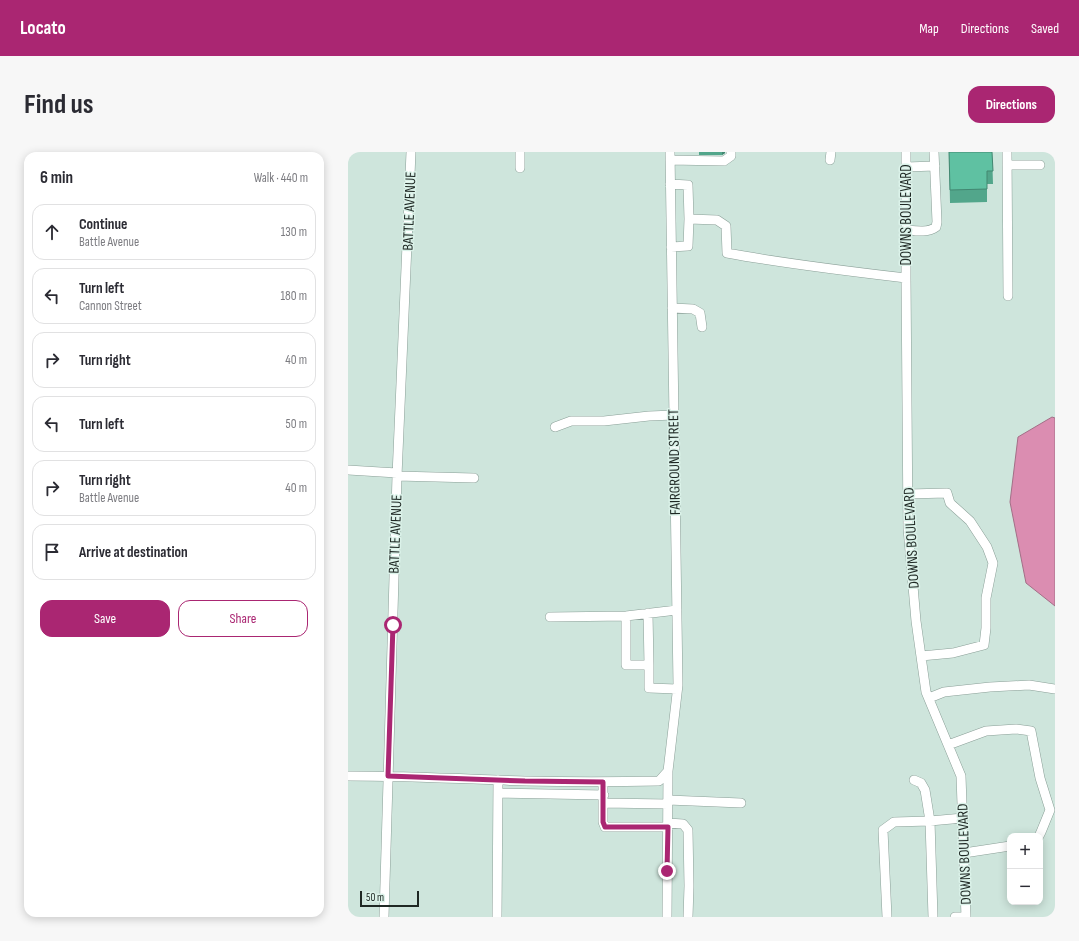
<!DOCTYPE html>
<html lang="en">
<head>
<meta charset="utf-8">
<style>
	:root { --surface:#fff; --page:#f7f7f7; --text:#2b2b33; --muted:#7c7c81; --line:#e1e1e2; --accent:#aa2672 }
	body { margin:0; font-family:"Sofia Sans Condensed",sans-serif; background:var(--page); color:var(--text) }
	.controls { position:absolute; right:12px; bottom:12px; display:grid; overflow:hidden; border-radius:8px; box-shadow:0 2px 10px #0003 }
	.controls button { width:36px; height:36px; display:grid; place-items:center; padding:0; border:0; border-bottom:1px solid var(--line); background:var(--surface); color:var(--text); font:20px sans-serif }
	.scale { position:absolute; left:12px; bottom:10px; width:59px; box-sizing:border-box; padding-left:4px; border:2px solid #1f2824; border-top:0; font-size:11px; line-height:14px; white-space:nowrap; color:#1f2824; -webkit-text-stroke:3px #dbf2e9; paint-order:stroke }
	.stop { position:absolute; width:12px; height:12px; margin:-9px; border:3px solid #aa2672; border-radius:50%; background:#fff }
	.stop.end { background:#aa2672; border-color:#fff; box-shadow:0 1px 4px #0008 }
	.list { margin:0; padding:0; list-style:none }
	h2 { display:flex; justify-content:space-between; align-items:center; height:52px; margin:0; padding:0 16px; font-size:17px }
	h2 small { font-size:13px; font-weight:400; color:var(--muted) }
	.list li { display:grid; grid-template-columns:26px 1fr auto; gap:12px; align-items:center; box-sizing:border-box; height:56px; margin:0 8px 8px; padding:0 8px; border:1px solid var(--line); border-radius:12px }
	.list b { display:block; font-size:15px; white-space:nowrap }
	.list p { margin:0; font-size:13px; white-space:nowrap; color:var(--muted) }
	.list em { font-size:13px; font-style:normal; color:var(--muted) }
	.actions { display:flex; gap:8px; padding:12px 16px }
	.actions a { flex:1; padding:9px 0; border:1px solid var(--accent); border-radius:12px; text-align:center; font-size:14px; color:var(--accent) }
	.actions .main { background:var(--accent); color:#fff }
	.icon { flex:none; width:22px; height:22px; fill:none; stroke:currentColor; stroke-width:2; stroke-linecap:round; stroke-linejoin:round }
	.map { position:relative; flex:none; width:707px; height:765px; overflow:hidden; border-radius:12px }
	header { display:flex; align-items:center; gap:24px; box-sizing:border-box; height:56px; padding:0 20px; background:var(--accent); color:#fff }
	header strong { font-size:19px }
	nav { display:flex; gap:22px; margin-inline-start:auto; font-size:14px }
	.intro { display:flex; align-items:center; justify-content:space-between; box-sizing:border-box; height:96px; padding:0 24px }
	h1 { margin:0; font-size:28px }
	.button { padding:10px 18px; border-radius:12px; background:var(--accent); color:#fff; font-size:14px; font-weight:700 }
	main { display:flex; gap:24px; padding:0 24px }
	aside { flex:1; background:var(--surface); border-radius:12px; box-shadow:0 2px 10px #0003 }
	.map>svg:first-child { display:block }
	.water { fill:#db8db1; stroke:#a36f87 }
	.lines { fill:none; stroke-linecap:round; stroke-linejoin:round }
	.minor-casing { stroke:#8a9f97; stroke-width:10 }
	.minor { stroke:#fff; stroke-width:9 }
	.wall { fill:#52a68b }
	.shaded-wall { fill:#428771 }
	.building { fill:#5fc1a2; stroke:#428771 }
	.route { stroke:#aa2672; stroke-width:5 }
	.labels { text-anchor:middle; stroke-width:3; stroke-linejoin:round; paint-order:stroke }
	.street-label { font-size:15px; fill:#1f2824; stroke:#dbf2e9 }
</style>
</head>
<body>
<header>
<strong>Locato</strong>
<nav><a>Map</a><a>Directions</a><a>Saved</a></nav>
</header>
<div class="intro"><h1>Find us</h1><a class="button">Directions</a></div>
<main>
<aside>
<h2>6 min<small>Walk · 440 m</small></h2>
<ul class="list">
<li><svg class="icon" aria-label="ahead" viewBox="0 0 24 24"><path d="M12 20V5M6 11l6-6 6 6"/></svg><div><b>Continue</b><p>Battle Avenue</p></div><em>130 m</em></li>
<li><svg class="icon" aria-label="left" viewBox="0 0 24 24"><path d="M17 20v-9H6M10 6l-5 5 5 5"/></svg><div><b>Turn left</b><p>Cannon Street</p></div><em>180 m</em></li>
<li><svg class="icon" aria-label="right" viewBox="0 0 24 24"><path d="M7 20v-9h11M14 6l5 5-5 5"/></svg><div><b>Turn right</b></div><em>40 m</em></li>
<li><svg class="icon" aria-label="left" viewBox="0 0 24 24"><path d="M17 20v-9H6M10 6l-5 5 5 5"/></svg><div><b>Turn left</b></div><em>50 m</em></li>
<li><svg class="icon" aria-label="right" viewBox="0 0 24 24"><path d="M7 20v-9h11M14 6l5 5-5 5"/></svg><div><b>Turn right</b><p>Battle Avenue</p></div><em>40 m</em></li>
<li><svg class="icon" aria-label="arrive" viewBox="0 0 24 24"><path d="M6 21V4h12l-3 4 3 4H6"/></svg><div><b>Arrive at destination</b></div></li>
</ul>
<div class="actions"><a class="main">Save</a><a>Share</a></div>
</aside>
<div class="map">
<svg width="707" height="765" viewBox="0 0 707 765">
	<rect width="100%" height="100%" fill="#cee5dc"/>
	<path class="water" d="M704,265L707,266V454L678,431L662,350L670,285Z"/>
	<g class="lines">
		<defs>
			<path id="minor" d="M558,0V126L560,376L568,469L578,540L613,624L618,765
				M659,0L660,144
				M322,8L376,9L383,4V0
				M482,8L483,0
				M659,13H692
				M558,15L587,14
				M172,16V0
				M322,32L340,33L341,67
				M558,78C568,79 580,81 588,75L589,70L586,0
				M323,95L340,94L341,67L369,68L378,74L379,101C438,112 498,119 558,126
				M324,156L345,157L352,161L354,175
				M207,275L223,269H256L301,264L326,263
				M0,318L49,321
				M49,324L126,326
				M560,342L599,341L602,351L622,369L639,395L645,411L638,446V476L636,493L605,501L573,504
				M300,461L301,513
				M278,464V513H301V536L329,537
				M202,465L278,464L329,458
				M581,546L596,540L642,535L681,533L707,537
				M600,593L638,579L668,577L683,579L692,626L702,658L693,680L691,684
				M0,624C59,624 118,627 177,629C222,630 266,630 311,629L320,619
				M255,630V670L257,675H320
				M150,641L256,643
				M320,648L393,651
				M255,651L320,652
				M320,671L335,672L340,678L341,734L340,765
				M616,701L662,694
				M36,765L49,324L63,0
				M149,765L150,628
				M319,765L320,619L330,533L322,0
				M539,765L535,678L546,670L582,669L577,638L573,631L566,628
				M585,765L582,669L615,666
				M607,765H618"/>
		</defs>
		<use href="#minor" class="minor-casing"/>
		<use href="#minor" class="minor"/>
	</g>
	<path class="wall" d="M351,0H377V1L374,3H351Z
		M601,0H644L645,32H639V50L602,51Z"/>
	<path class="shaded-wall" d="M374,0H377V1L374,3Z"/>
	<path class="building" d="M601,0H644L645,19H639V37L602,38Z"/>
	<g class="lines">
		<path class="route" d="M45,473L40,624L177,629L255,630V670L257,675H320L319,719"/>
	</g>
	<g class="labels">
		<g class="street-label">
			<text transform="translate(61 59) rotate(-88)" y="5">BATTLE AVENUE</text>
			<text transform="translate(558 63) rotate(-90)" y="5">DOWNS BOULEVARD</text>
			<text transform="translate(326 310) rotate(-91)" y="5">FAIRGROUND STREET</text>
			<text transform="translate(47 382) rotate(-88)" y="5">BATTLE AVENUE</text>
			<text transform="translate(563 386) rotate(-93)" y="5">DOWNS BOULEVARD</text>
			<text transform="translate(616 702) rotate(-92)" y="5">DOWNS BOULEVARD</text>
		</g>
	</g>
</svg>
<div class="controls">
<button>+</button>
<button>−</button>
</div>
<div class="scale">50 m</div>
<div class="stop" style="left:45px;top:473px"></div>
<div class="stop end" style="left:319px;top:719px"></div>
</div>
</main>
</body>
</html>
